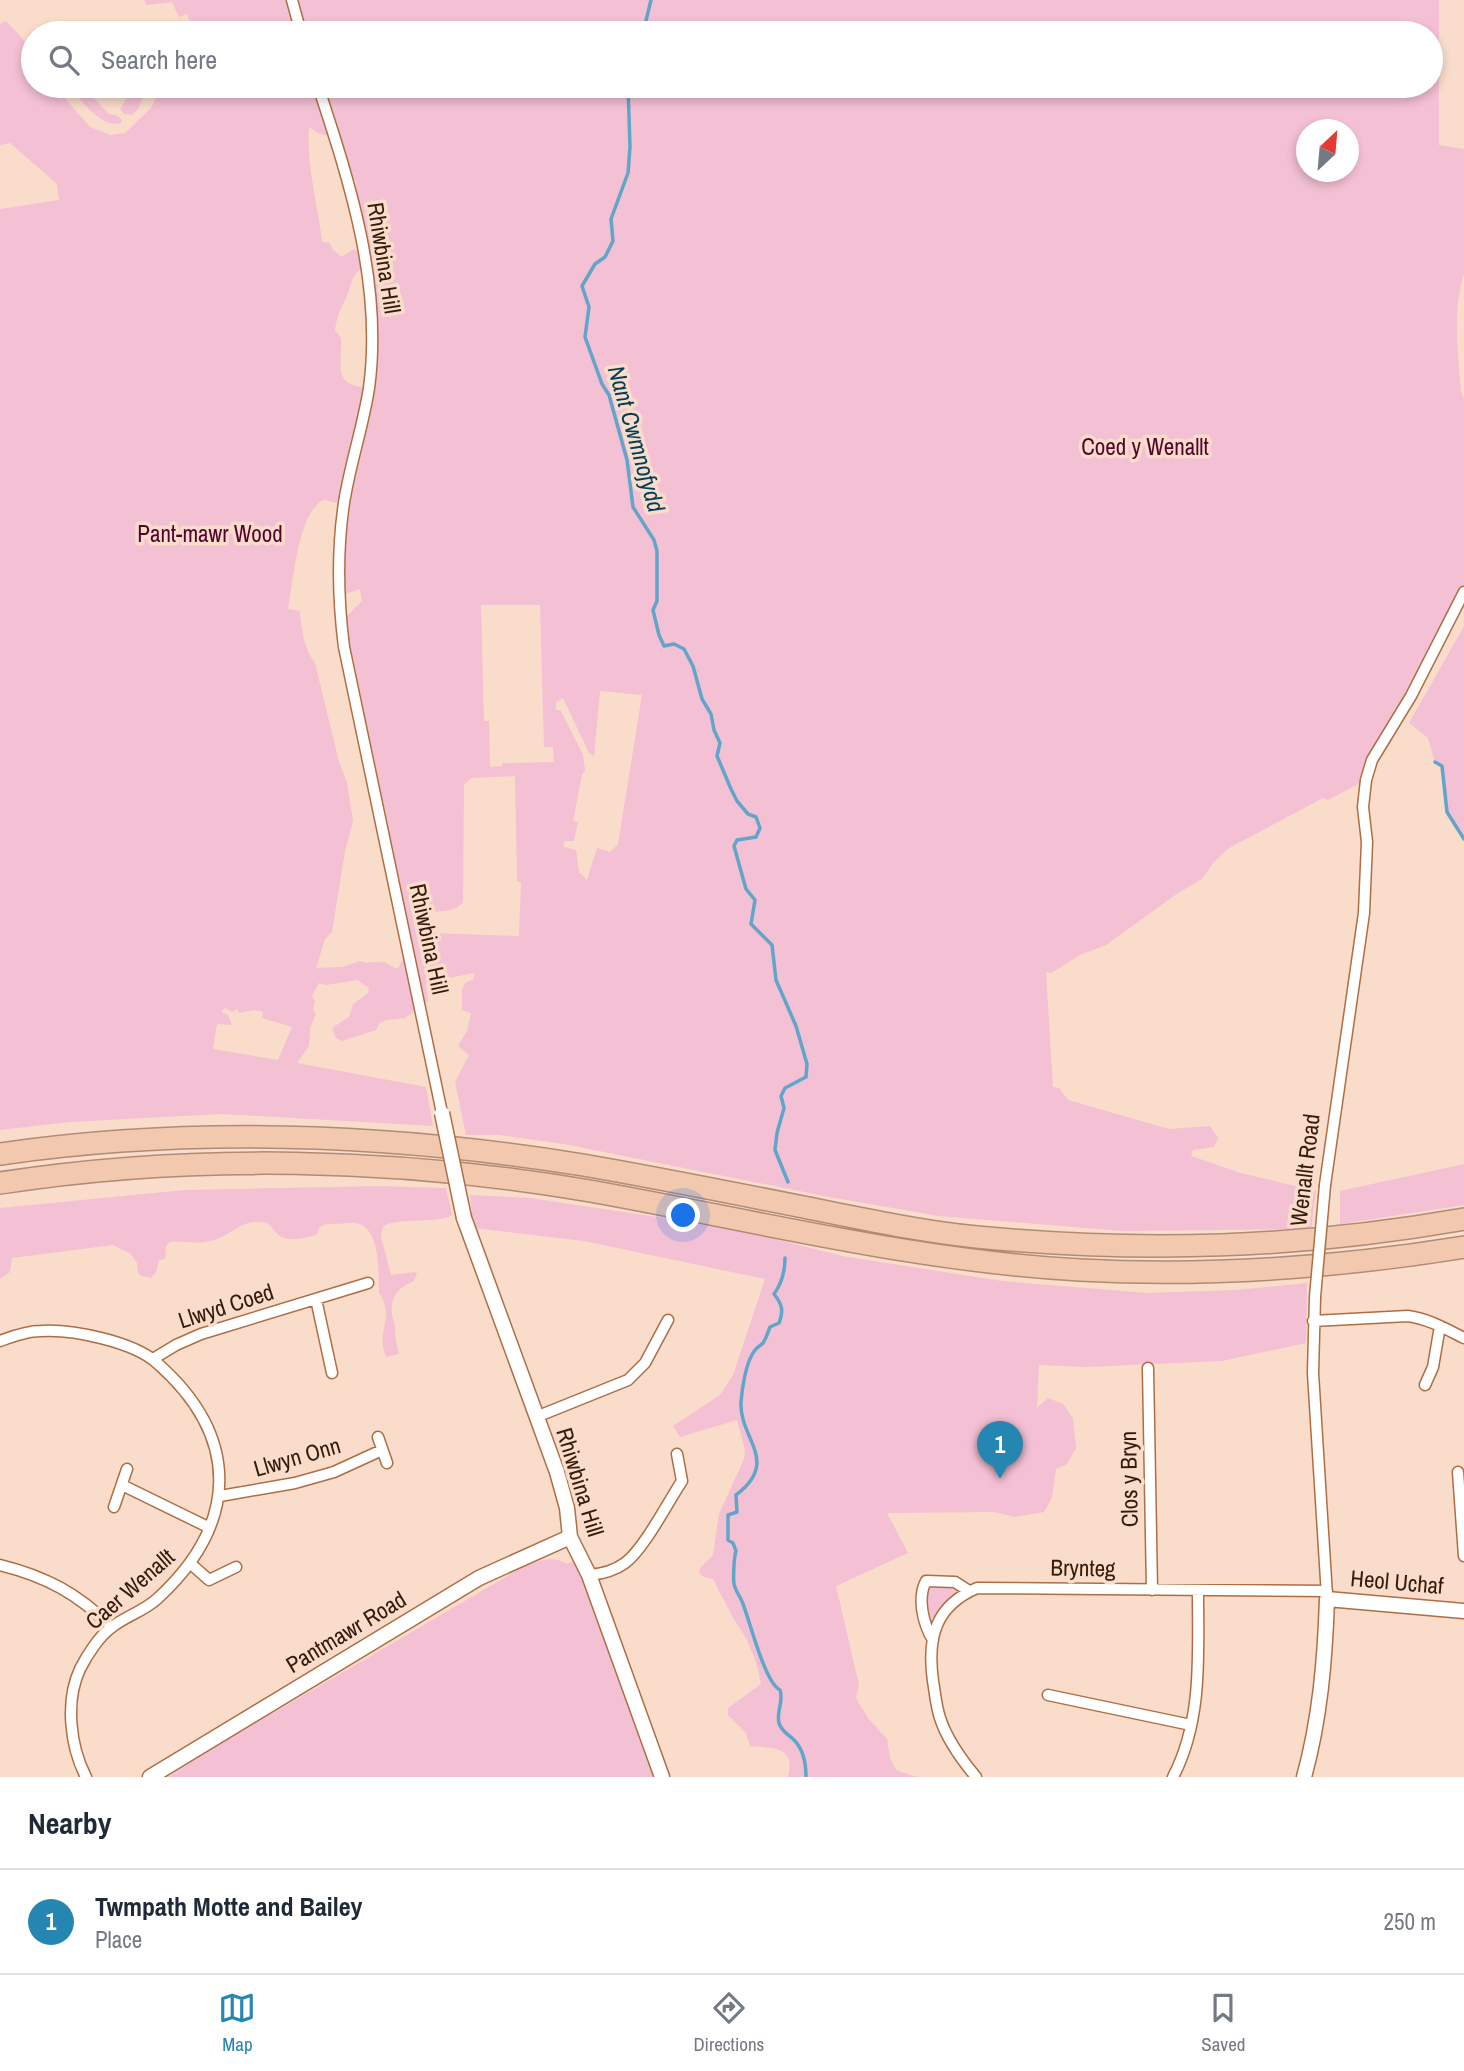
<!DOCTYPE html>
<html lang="en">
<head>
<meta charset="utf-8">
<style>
	:root { --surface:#fff; --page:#f6f6f7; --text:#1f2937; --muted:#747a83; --line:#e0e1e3; --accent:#2686b2 }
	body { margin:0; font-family:"Archivo Narrow",sans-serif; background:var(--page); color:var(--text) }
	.compass { position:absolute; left:1296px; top:119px; width:63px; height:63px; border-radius:50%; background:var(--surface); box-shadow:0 4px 10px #0003; rotate:26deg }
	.you { position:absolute; left:684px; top:1216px; width:24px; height:24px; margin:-18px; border:5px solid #fff; border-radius:50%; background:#1a73e8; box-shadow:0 0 0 10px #1a73e833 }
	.badge { display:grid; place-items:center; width:46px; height:46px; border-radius:50%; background:var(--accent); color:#fff; font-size:23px; font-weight:700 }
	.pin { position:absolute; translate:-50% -58px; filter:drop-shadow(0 2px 4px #0008) }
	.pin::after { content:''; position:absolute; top:37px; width:24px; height:21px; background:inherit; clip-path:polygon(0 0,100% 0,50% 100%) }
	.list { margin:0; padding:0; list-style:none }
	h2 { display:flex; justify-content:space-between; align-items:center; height:91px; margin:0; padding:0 28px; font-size:30px }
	h2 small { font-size:23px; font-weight:400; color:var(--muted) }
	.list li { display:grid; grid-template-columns:46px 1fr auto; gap:21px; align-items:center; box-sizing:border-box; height:105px; padding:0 28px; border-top:2px solid var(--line) }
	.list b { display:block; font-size:26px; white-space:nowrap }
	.list p { margin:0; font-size:23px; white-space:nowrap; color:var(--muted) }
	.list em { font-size:23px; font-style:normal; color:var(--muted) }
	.icon { flex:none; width:38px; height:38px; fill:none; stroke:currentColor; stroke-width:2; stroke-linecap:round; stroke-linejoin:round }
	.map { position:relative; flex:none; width:1464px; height:1777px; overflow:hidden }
	.search { position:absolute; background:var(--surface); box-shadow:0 4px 10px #0003; left:21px; right:21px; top:21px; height:77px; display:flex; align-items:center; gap:18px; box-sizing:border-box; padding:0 24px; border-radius:38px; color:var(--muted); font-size:26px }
	.sheet { height:196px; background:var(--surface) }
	nav { display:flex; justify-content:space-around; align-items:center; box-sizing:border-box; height:98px; border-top:2px solid var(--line); background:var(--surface); font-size:19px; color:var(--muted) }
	nav a { display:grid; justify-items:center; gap:4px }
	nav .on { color:var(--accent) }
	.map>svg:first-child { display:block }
	.green { fill:#f4c0d4; fill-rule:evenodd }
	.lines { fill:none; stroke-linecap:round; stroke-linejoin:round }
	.stream { stroke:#61a5c9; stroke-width:3.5 }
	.minor-casing { stroke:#ae6e44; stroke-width:13 }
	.tertiary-casing { stroke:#ae6e44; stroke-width:17 }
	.motorway-casing { stroke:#b08b75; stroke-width:24 }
	.minor { stroke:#fff; stroke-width:10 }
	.tertiary { stroke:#fff; stroke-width:14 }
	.motorway { stroke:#f2c8af; stroke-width:21 }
	.minor-bridge-casing { stroke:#ae6e44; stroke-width:13; stroke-linecap:butt }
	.tertiary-bridge-casing { stroke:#ae6e44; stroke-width:17; stroke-linecap:butt }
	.minor-bridge { stroke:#fff; stroke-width:10 }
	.tertiary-bridge { stroke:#fff; stroke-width:14 }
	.labels { text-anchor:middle; stroke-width:7; stroke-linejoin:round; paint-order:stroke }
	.street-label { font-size:23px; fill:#351b0a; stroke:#f9dcca }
	.park-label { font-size:23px; fill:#540331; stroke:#f9dcca }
	.water-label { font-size:24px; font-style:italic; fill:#003e57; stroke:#f9dcca }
</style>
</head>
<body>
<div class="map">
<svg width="1464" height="1777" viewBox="0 0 1464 1777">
	<rect width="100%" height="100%" fill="#f9dcca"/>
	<path class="green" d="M144,0H1439V145L1464,149V274C1452,311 1458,352 1461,391L1464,399V592L1366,780L1328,800L1323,798L1229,848L1214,862L1202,879L1178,893L1106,945L1080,955L1051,973L1046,972L1053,1087L1059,1088L1068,1100L1169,1129L1210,1126L1218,1138L1214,1147L1193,1150L1191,1156L1241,1173L1316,1191L1311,1229L1123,1231L939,1216L829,1197L564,1144L499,1135H466L455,1082L469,1055L458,1046L467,1031L471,1013L462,1010V990L465,983L474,979V973L448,978L433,986L426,985L428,1001L405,1018L387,1020L380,1023L376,1030L342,1041L336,1038L332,1028L349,1017L353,1004L368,993L369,988L357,980L326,985L319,983L312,996L315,1001L313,1010L316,1014L310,1028L309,1046L297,1063L426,1087L433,1126L221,1114L70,1122L0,1130V209L59,200L57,184L10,143L0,145V24L6,21C32,48 33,48 33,86H54L90,127L111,135L125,133L151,108L157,97L156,95L143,96L139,108L132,115L124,114L120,109L128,96L118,86H1431V33H186L184,27L191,24L187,14L179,17L172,2L147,5ZM309,127L318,133L329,136L356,182L358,225L365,229L370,259L364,251L352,250L342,257L333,250L330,243L322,242C318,204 306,166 309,127ZM1306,130H1348V172H1306ZM365,266L368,388C332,384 342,368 341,338L335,330C338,313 340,311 347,296C353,281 350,277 365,266ZM324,500L343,504L340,596L360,589L362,601L341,622L409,955L403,959L398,968C392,968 388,963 382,962C374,961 368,965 360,961L342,967L316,968L325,939L332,932L345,851L353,821L347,783L338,758L315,663C304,649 301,629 300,611L288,609C293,583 298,510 324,500ZM481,605H540L544,747H553L554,762L502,763V766L490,767L489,721H484ZM600,691L642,695L618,844L610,852L597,848L587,880L579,872L576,850L564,847V841H574L578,822L573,821L582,775L585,770L583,755L562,713L560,710H556V702L563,698L589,753L594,756ZM515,776L517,882H521L519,936L430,933V912C440,911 456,912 463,902L464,785L471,778ZM225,1008L233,1012L237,1009L239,1013L254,1010L263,1012L262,1018L292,1027L278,1060L213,1049L217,1024L232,1025L228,1015L221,1012Z
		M70,86H82L109,114L118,116L122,120L121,123C102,129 80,100 70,86Z
		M1464,626V839L1447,812L1442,766L1435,762L1428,738L1409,723Z
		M1464,1164V1205L1340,1224V1191Z
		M380,1186L446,1188L452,1215C439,1224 400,1217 383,1226L381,1237L391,1275L415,1272L417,1274L414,1281C398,1287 390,1297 392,1315C392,1319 395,1322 395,1326C395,1336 396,1344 399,1354L386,1357C375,1330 396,1317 379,1293C378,1275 382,1228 356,1223C349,1222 341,1224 333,1224C324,1224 319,1224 317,1234C309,1238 288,1242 280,1236C268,1227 275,1221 253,1222C240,1223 228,1236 214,1240C199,1245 186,1241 170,1242L166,1246L165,1259L159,1260L156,1272L151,1278L141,1276L138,1273L137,1263L131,1254L113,1245L12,1258L10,1272L0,1279V1208L185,1190Z
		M470,1195L530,1198L671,1219L747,1232L842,1256L1002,1281L1147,1293L1236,1290L1307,1283L1306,1343L1222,1361L1086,1367L1039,1365L1037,1408L1048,1398L1063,1404L1073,1418L1076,1448L1067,1464L1056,1469L1052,1497L1044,1512L1015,1517L994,1512L887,1513L908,1553L836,1586L859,1685L856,1698L868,1718L887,1739L890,1758L896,1770L917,1777H788C796,1746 773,1748 750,1746L746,1733L728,1715V1708L761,1684L756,1662L746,1638L732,1616L713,1579L704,1577L699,1573L700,1568L713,1555L719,1514L744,1459L745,1450L737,1420L680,1437L673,1426L720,1395L733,1375L765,1279L584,1241L473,1228Z
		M580,1557L662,1777H168L227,1740L521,1568C537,1562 550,1554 567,1564Z
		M928,1580L969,1591L936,1627L925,1626Z"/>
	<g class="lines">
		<path class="stream" d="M643,33L651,0
			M628,86L630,147L628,173L611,219L613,241L605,257L595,264L582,286L589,307L585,337L602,384L609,395L627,460L633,507L654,540L657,551V601L653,610L659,635L664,646L674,644L684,649L693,666L702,699L711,714L714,730L720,743L717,756L731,789L737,801L748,814L756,817L760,828L756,837L737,840L734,846L746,889L755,900L751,924L772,945L776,980L796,1026L807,1064L806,1077L785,1088L781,1096L784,1108L777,1133L775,1150L788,1182
			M1435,762L1442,766L1447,812L1464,839
			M785,1258C785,1272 782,1283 774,1294C782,1304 784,1311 779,1323L770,1327C768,1332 766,1339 763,1343C762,1344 757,1348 755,1350C746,1361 742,1388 741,1402C739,1439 781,1461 736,1495L737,1512L728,1515V1540L733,1543L736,1551C734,1556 733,1578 734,1584C735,1590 741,1598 743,1604C750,1622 765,1683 780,1690C784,1702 776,1711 779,1723C781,1731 789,1735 794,1740C804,1750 806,1763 806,1777"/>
		<defs>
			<path id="minor" d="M292,0L301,33
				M318,86C350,183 383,285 369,388C363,427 350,464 344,503C337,550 338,600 344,647L442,1113
				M1325,1185L1364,913L1367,842L1363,807L1366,780L1372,760L1411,696L1464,592
				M1315,1297L1313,1373L1327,1596
				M316,1299L332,1373
				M1313,1321L1408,1316C1429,1319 1446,1329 1464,1338
				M0,1341C13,1336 27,1331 41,1331C73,1329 134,1342 157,1363C241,1437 239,1524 157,1599C144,1611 126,1616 112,1627C100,1635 87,1655 80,1669C65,1701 70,1746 86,1777
				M153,1359L176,1345L201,1334L368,1283
				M1148,1368L1152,1590
				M1425,1385L1433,1367L1440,1326
				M536,1417L628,1380L645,1363L668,1320
				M378,1437L387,1463
				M1458,1472L1464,1556
				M122,1485L208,1527
				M220,1496L295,1483L334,1472L382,1450
				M114,1507L127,1469
				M191,1564L209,1580L236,1567
				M0,1565C45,1576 79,1594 111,1627
				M589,1575C602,1574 614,1571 625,1563C644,1549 668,1502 682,1481L677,1454
				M933,1640C923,1624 917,1598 926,1581L955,1582L969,1591
				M1048,1695L1191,1725
				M976,1777C961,1759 947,1740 940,1718C936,1706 935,1693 933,1681C927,1638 935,1606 977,1588L1327,1591
				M1173,1777C1203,1720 1198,1653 1198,1591"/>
			<path id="tertiary" d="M464,1218L557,1472L567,1508L570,1537L589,1575L662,1777
				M150,1777L479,1578L570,1537
				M1304,1777C1320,1719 1325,1660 1327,1599L1464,1611"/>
			<path id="motorway" d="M0,1154C193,1126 391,1134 583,1165C664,1179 743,1195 823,1211C874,1221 925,1232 977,1237C1144,1253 1299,1248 1464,1219
				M0,1183C194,1153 397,1158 590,1191C753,1220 914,1261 1080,1270C1206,1277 1340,1267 1464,1247"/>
		</defs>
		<use href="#minor" class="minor-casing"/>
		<use href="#tertiary" class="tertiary-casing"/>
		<use href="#motorway" class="motorway-casing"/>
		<use href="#minor" class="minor"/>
		<use href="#tertiary" class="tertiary"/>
		<use href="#motorway" class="motorway"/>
		<defs>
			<path id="minor-bridge" d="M1315,1297L1325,1185"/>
			<path id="tertiary-bridge" d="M442,1113L464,1218"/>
		</defs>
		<use href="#minor-bridge" class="minor-bridge-casing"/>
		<use href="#tertiary-bridge" class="tertiary-bridge-casing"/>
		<use href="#minor-bridge" class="minor-bridge"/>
		<use href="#tertiary-bridge" class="tertiary-bridge"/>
	</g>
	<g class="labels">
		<g class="street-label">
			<text transform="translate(384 258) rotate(81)" y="8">Rhiwbina Hill</text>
			<text transform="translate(429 939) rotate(78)" y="8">Rhiwbina Hill</text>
			<text transform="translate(1305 1170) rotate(-83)" y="8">Wenallt Road</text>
			<text transform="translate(226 1306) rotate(-18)" y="8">Llwyd Coed</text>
			<text transform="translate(297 1457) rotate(-16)" y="8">Llwyn Onn</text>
			<text transform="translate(1129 1479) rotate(-91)" y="8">Clos y Bryn</text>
			<text transform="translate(580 1482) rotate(73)" y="8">Rhiwbina Hill</text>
			<text transform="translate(1083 1568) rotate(1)" y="8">Brynteg</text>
			<text transform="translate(1397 1582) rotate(5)" y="8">Heol Uchaf</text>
			<text transform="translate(130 1589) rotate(-41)" y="8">Caer Wenallt</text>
			<text transform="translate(346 1632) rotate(-31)" y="8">Pantmawr Road</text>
		</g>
		<g class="park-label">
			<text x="1145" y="455">Coed y Wenallt</text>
			<text x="210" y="542">Pant-mawr Wood</text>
		</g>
		<g class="water-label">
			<text transform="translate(636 439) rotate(74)" y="8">Nant Cwmnofydd</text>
		</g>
	</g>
</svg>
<svg class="compass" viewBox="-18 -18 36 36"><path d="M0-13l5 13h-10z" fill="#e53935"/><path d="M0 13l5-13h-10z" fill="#747a83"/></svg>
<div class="you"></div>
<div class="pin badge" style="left:1000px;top:1479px">1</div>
<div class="search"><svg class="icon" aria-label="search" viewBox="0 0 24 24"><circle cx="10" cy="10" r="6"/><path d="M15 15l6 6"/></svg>Search here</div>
</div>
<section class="sheet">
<h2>Nearby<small></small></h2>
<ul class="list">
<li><span class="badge">1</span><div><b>Twmpath Motte and Bailey</b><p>Place</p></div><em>250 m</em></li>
</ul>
</section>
<nav>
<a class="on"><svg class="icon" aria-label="map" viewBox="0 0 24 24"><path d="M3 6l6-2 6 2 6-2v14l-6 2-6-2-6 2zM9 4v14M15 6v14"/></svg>Map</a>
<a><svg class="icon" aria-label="directions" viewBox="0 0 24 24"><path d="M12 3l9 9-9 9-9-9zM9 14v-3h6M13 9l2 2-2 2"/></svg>Directions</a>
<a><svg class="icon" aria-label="saved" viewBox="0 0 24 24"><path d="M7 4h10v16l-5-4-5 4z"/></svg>Saved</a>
</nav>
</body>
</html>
